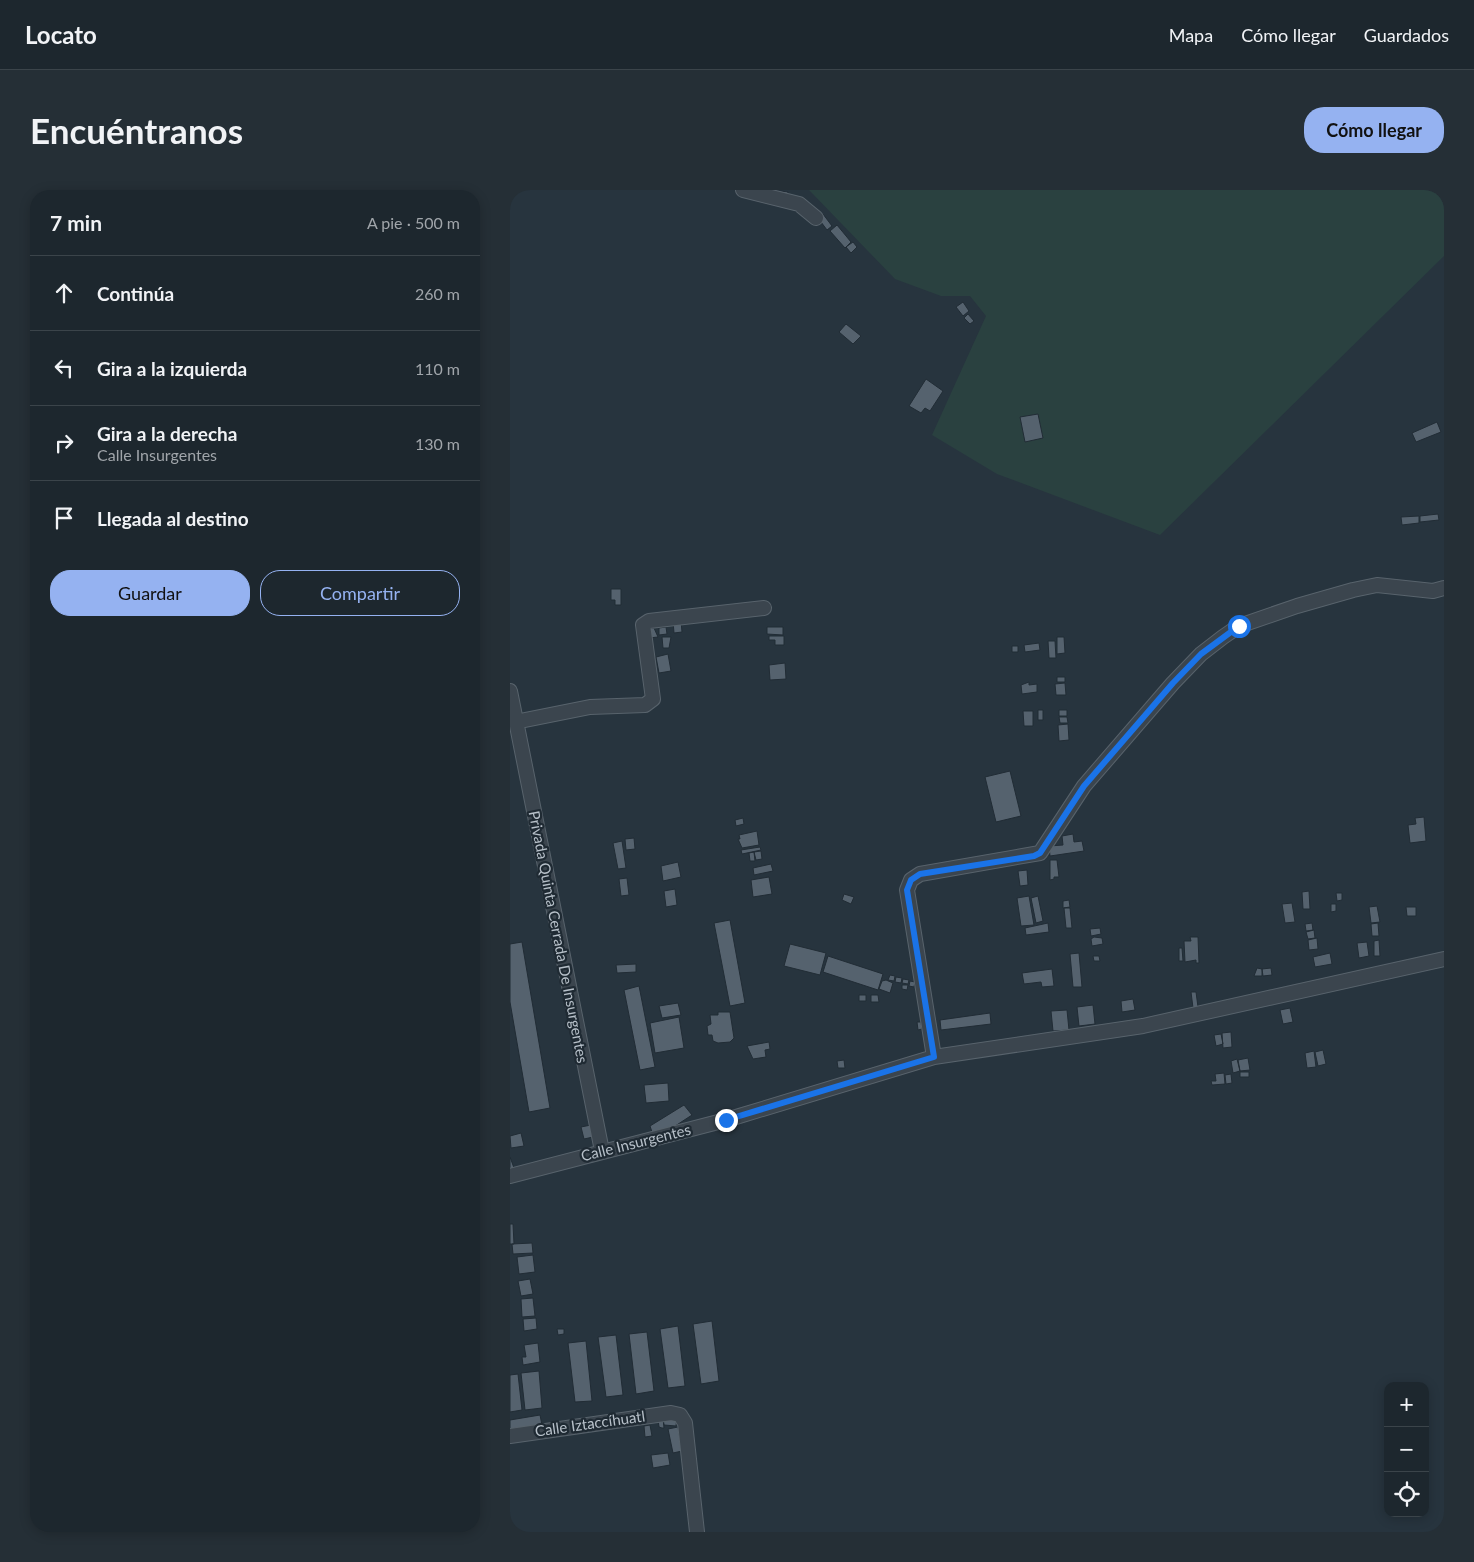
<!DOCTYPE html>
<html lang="es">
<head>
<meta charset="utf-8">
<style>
	:root { --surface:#1d272e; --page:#252f36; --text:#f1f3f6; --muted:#a0a5aa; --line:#3b444a; --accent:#95b2f1 }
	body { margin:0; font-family:Lato,sans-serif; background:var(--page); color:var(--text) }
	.controls { position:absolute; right:15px; bottom:15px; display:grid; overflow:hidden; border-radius:10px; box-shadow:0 2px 12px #0003 }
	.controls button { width:45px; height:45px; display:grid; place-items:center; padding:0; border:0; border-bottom:1px solid var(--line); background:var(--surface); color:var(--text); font:25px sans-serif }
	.stop { position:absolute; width:15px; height:15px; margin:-11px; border:4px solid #1a73e8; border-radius:50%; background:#fff }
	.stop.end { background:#1a73e8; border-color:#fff; box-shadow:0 1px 5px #0008 }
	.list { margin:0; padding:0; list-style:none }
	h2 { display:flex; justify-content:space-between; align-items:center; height:65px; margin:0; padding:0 20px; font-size:21px }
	h2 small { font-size:16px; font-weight:400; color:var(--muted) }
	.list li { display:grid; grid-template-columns:32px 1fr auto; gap:15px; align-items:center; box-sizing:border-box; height:75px; padding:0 20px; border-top:1px solid var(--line) }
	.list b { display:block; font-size:19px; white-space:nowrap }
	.list p { margin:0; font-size:16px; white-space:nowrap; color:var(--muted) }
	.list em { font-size:16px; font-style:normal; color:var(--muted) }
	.actions { display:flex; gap:10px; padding:15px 20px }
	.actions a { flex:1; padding:11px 0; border:1px solid var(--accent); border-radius:20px; text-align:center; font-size:18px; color:var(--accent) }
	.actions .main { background:var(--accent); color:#111 }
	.icon { flex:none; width:28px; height:28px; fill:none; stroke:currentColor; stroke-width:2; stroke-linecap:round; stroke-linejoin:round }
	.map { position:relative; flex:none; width:934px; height:1342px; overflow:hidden; border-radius:20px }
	header { display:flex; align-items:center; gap:30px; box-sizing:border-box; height:70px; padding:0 25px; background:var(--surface); border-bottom:1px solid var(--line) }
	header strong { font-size:24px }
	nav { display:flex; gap:28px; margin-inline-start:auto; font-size:18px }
	.intro { display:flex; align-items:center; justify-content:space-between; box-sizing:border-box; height:120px; padding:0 30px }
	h1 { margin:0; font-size:35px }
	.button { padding:12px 22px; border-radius:20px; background:var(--accent); color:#111; font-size:18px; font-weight:700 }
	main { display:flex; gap:30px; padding:0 30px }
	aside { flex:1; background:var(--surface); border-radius:20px; box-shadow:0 2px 12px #0003 }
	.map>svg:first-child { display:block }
	.green { fill:#2a4140 }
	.building { fill:#55626e; stroke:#212c35 }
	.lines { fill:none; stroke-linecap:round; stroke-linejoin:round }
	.street-casing { stroke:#58636c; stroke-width:16 }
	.street { stroke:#3b454e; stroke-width:14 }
	.route { stroke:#1a73e8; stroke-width:6 }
	.labels { text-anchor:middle; stroke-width:4.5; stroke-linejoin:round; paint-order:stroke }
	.street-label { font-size:15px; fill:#b7c0c9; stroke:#1f2a33 }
</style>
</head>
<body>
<header>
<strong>Locato</strong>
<nav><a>Mapa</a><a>Cómo llegar</a><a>Guardados</a></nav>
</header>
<div class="intro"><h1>Encuéntranos</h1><a class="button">Cómo llegar</a></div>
<main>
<aside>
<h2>7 min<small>A pie · 500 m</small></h2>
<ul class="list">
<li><svg class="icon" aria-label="ahead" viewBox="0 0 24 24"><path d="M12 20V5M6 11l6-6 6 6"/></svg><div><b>Continúa</b></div><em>260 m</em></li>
<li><svg class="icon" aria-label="left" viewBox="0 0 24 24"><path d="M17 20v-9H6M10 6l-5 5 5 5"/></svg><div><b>Gira a la izquierda</b></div><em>110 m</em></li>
<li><svg class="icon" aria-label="right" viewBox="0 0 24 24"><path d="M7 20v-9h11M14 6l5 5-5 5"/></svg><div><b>Gira a la derecha</b><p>Calle Insurgentes</p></div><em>130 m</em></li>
<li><svg class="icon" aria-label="arrive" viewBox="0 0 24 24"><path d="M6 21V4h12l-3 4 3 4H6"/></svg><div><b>Llegada al destino</b></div></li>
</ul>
<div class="actions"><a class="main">Guardar</a><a>Compartir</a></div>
</aside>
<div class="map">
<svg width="934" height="1342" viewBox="0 0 934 1342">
	<rect width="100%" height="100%" fill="#27343e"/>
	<path class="green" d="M299,0H934V66L650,345L487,284L422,245L476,126L460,106H431L385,89Z"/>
	<path class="building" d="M262,0L278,2L276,9L261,4Z
		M313,24L322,36L317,40L308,28Z
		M327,35L341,52L335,58L320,41Z
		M343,52L347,57L341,63L336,57Z
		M453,112L459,121L453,126L446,117Z
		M458,124L464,131L460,134L454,128Z
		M336,134L351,146L343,154L329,142Z
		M416,189L433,201L420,221L415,218L411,223L399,216Z
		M528,224L533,248L515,252L510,227Z
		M927,232L931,242L906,252L902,243Z
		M928,324L929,330L910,332V326Z
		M909,326V333L892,335L891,327Z
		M101,399H111V415H105V410H101Z
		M163,431H171L172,442L164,443Z
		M156,437L157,444L149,445V438Z
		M257,437H273V445L257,444Z
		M144,438L148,447L139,448L138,439Z
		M259,446H274V455H265V450H259Z
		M152,447H161L159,458H153Z
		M547,447H554L555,463L547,464Z
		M538,451H545L546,468H539Z
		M529,453L530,460L515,462L514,455Z
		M502,456H508V462H502Z
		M158,464L161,481L149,483L146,467Z
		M275,473L276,489L260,490L259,475Z
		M547,487H555V492H547Z
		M519,492V495L527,494V502L512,504L511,495Z
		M555,493L556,505H546L545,494Z
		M528,520H533V530H528Z
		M549,520H557V526H549Z
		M513,521H523V536H514Z
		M549,527H557L558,533H550Z
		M558,534L559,550L549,551L548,535Z
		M500,581L511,626L486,632L475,587Z
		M914,627L916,651L900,653L898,635L906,634L905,628Z
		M233,628L234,634L226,636L225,630Z
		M247,641L249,655L232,658L228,649H230L229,645Z
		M563,644L564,652L572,651L574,661L540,666L539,656L553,655L552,646Z
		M124,648L125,659L116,660L115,649Z
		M112,651L116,678L108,679L103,653Z
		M250,657L251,660L232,664L231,660Z
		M251,661L252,669L246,670L244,662Z
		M244,662L245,671H240L239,663Z
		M540,670H547L549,687H544V689L540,690Z
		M168,672L171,687L153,691L151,676Z
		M261,674L263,681L244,685L243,678Z
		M517,680L518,695L510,696L508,681Z
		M259,687L262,704L243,707L241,690Z
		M117,688L119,705L111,706L109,689Z
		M165,699L167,715L156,717L154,701Z
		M799,701L800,719H793L792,702Z
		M826,703H832V710L827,711Z
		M334,704L344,707L341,714L332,710Z
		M519,706L524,735L511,736L507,708Z
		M528,706L533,731L526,733L521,708Z
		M559,710L560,717L553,718V711Z
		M782,713L785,732L775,733L772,714Z
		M821,714H826V721L821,722Z
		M867,716L870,732L861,733L859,717Z
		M896,717H906V726H897Z
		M554,718H560L562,738H556Z
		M220,730L235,813L220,816L204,733Z
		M538,733L539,742L516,745L515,738Z
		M802,733L803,740L796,741L795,734Z
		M868,733L869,746H862L861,734Z
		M590,738L591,744L581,746L580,739Z
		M804,740L805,748L798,749L796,742Z
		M584,747L592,748L593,754L582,756L581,749Z
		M680,747H688L689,773H686V770L675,772L674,751H681Z
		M807,748L808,759L799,760L798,750Z
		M869,750L870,766H864V751Z
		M12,752L40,918L19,922L0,812V754Z
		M857,752L859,766L849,768L847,753Z
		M280,754L316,763L310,785L274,776Z
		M669,758H672L673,771H669Z
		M569,763L572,797H563L560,764Z
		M820,763L822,774L805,777L803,767Z
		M318,766L373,784L368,800L313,782Z
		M583,766H589L590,771H584Z
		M126,774V782L107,783L106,775Z
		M747,778L752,779V786H744Z
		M761,778L762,785L753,786L752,779Z
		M542,779L544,796L532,797L531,792L514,794L512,783Z
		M380,785L385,786L384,791L378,790Z
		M386,787L392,788L391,793L385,792Z
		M393,789L399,790L398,794L392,793Z
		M376,790L383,793L380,803L369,799L372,791Z
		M400,791L405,792L404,797L399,796Z
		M392,795H398L397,800L392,799Z
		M129,796L145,877L130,880L114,800Z
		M681,802H686L688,817L683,818Z
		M349,805H356V811H349Z
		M361,805H368L369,812H361Z
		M623,809L625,820L612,822L611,811Z
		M168,813L171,825L152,828L149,816Z
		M583,815L585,834L569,836L567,817Z
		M780,818L783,832L773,834L770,820Z
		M557,820L559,840L543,841L541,821Z
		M208,822H220L224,848L220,852L208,853L203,851L202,845H198L197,836L201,834L200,825H208Z
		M480,823L481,834L431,840L430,830Z
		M169,827L174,858L145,863L140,833Z
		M407,832H411L412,839L408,840Z
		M721,842L722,857L713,858L712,843Z
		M711,844L713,854L706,856L704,845Z
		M259,852L260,859L255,860L256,867L243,869L237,856Z
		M813,860L816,874L808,876L805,862Z
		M804,861L806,877L797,878L795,863Z
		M738,868L740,880L730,881L728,870Z
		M727,869L730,881L723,883L721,871Z
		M334,870L335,878H328L327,871Z
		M730,882H739V887H730Z
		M714,883L715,894L702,895L701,891H706L705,884Z
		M721,884L722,893L716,894L715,885Z
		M158,893L159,911L136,913L134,895Z
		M174,915L182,925L156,942L143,945L140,936Z
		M81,935L83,947L74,949L71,937Z
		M11,943L14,956L1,958L0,946Z
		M0,967L4,978L0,979Z
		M0,1034H3L4,1054H0Z
		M22,1053L23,1063L3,1064L2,1054Z
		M23,1065L25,1082L9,1084L7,1067Z
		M20,1089L23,1104L11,1106L8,1091Z
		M23,1108L25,1126L12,1127L11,1109Z
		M26,1128L27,1139L14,1141L13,1129Z
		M202,1131L209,1191L191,1194L183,1134Z
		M168,1136L175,1196L158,1198L150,1139Z
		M47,1139H54V1144L48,1145Z
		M137,1142L144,1201L126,1204L119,1144Z
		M106,1145L113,1205L96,1207L88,1147Z
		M76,1151L82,1211L65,1212L58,1153Z
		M28,1153L30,1172L13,1175L12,1167H16L14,1155Z
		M29,1181L32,1218L15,1220L11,1183Z
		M8,1184L12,1220L0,1222V1185Z
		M30,1225L32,1235L0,1239V1230Z
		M167,1227L166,1236L154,1235L153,1228Z
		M153,1228L154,1238H152L149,1237L148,1229Z
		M140,1235L142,1246L135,1247L134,1236Z
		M168,1237L172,1261L163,1263L158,1239Z
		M158,1263L160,1275L143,1278L141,1265Z"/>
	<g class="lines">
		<defs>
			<path id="street" d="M233,0L289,14L306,28
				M0,501L92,961
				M5,532L80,517L135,515L143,509L133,435L139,431L254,418
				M424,867L397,700L401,690L410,684L530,663L574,596L663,493L691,464L713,447L729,436L787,416L843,400L867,395L923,401L934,398
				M0,986L216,930L424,867L633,836L934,769
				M0,1246L161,1223L170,1225L175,1233L187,1342"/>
		</defs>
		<use href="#street" class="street-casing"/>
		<use href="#street" class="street"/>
	</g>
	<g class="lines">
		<path class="route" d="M216,930L424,867L397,700L401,690L410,684L524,666L530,663L574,596L663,493L691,464L729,436"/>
	</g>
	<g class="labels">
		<g class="street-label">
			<text transform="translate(48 747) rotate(79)" y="5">Privada Quinta Cerrada De Insurgentes</text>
			<text transform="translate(126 953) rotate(-14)" y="5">Calle Insurgentes</text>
			<text transform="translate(80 1234) rotate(-8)" y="5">Calle Iztaccíhuatl</text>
		</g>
	</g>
</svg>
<div class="controls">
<button>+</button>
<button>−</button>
<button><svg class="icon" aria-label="locate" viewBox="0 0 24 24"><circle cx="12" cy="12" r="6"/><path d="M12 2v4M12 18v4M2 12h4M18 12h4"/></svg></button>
</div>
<div class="stop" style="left:729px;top:436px"></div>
<div class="stop end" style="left:216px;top:930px"></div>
</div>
</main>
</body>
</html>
